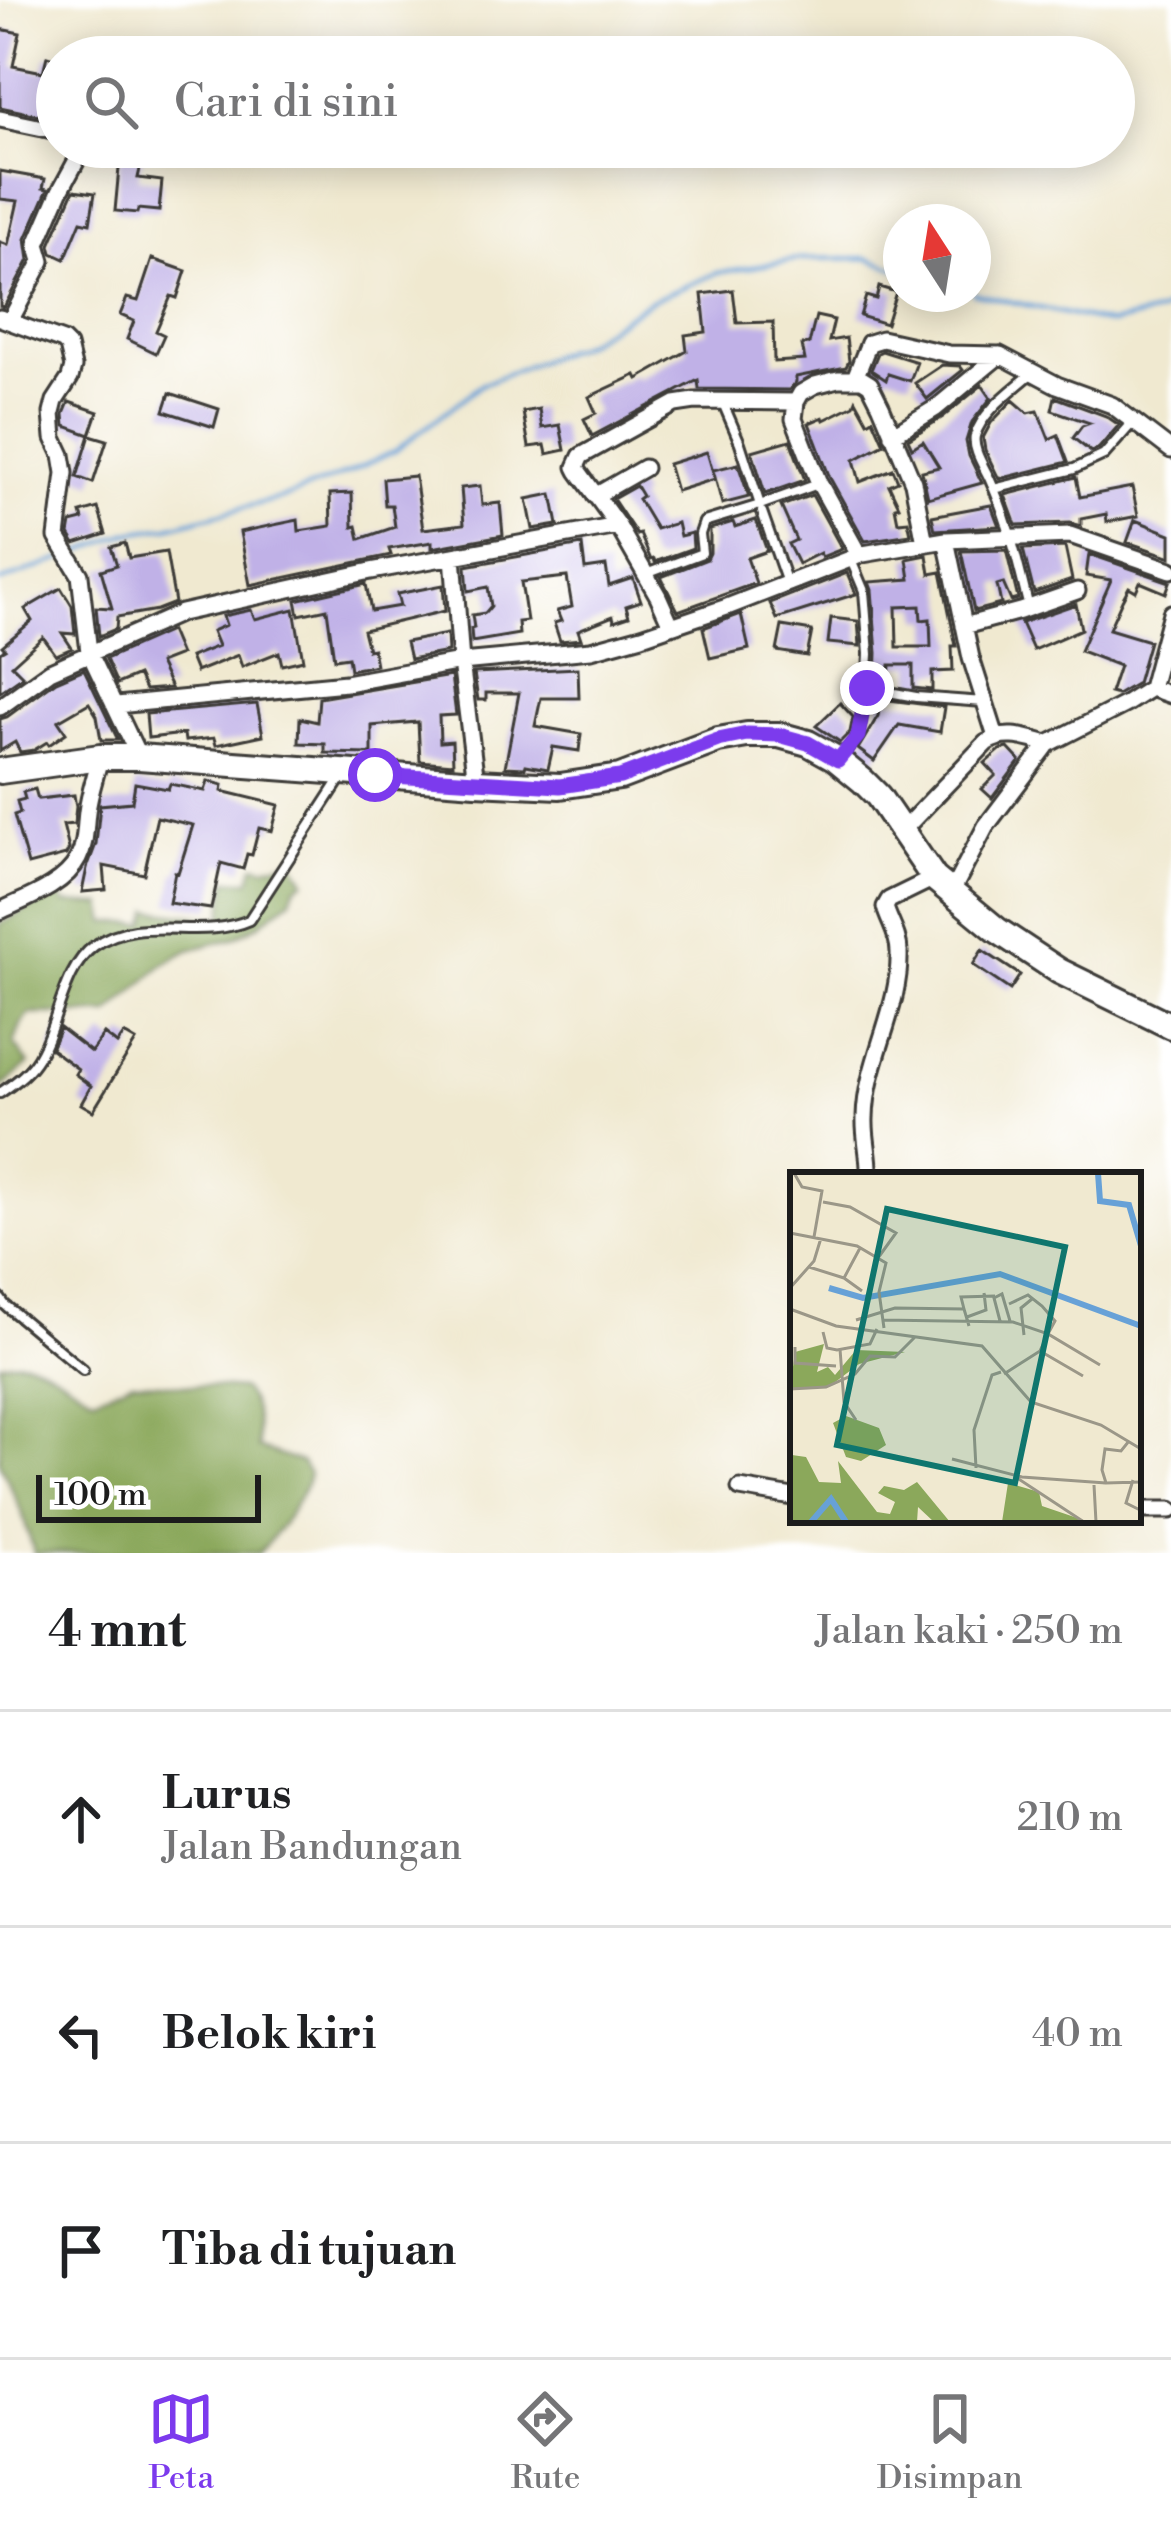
<!DOCTYPE html>
<html lang="id">
<head>
<meta charset="utf-8">
<style>
	:root { --surface:#fff; --page:#f6f6f6; --text:#202124; --muted:#757577; --line:#e0e0e0; --accent:#7c3aed }
	body { margin:0; font-family:"Libre Bodoni",serif; background:var(--page); color:var(--text) }
	.compass { position:absolute; left:883px; top:204px; width:108px; height:108px; border-radius:50%; background:var(--surface); box-shadow:0 6px 30px #0003; rotate:348deg }
	.scale { position:absolute; left:36px; bottom:30px; width:225px; box-sizing:border-box; padding-left:12px; border:6px solid #1c1c1c; border-top:0; font-size:33px; line-height:42px; white-space:nowrap; color:#1c1c1c; -webkit-text-stroke:9px #fff; paint-order:stroke }
	.stop { position:absolute; width:36px; height:36px; margin:-27px; border:9px solid #7c3aed; border-radius:50%; background:#fff }
	.stop.end { background:#7c3aed; border-color:#fff; box-shadow:0 3px 12px #0008 }
	.list { margin:0; padding:0; list-style:none }
	h2 { display:flex; justify-content:space-between; align-items:center; height:156px; margin:0; padding:0 48px; font-size:51px }
	h2 small { font-size:39px; font-weight:400; color:var(--muted) }
	.list li { display:grid; grid-template-columns:78px 1fr auto; gap:36px; align-items:center; box-sizing:border-box; height:216px; padding:0 48px; border-top:3px solid var(--line) }
	.list b { display:block; font-size:45px; white-space:nowrap }
	.list p { margin:0; font-size:39px; white-space:nowrap; color:var(--muted) }
	.list em { font-size:39px; font-style:normal; color:var(--muted) }
	.icon { flex:none; width:66px; height:66px; fill:none; stroke:currentColor; stroke-width:2; stroke-linecap:round; stroke-linejoin:round }
	.map { position:relative; flex:none; width:1171px; height:1553px; overflow:hidden }
	.search { position:absolute; background:var(--surface); box-shadow:0 6px 30px #0003; left:36px; right:36px; top:36px; height:132px; display:flex; align-items:center; gap:30px; box-sizing:border-box; padding:0 42px; border-radius:66px; color:var(--muted); font-size:45px }
	.sheet { height:804px; background:var(--surface) }
	nav { display:flex; justify-content:space-around; align-items:center; box-sizing:border-box; height:168px; border-top:3px solid var(--line); background:var(--surface); font-size:33px; color:var(--muted) }
	nav a { display:grid; justify-items:center; gap:6px }
	nav .on { color:var(--accent) }
	.map>svg:first-child { display:block }
	.forest { fill:#8ba85b; stroke:#54623c; stroke-width:3 }
	.lines { fill:none; stroke-linecap:round; stroke-linejoin:round }
	.stream { stroke:#67a1d7; stroke-width:4.5 }
	.building { fill:#c0b1e7; fill-rule:evenodd }
	.lane-casing { stroke:#3c3b37; stroke-width:14 }
	.street-casing { stroke:#3c3b37; stroke-width:21 }
	.primary-casing { stroke:#3c3b37; stroke-width:30 }
	.lane { stroke:#fff; stroke-width:8 }
	.street { stroke:#fff; stroke-width:15 }
	.primary { stroke:#fff; stroke-width:24 }
	.route { stroke:#7c3aed; stroke-width:15 }
	.inset-river { fill:none; stroke:#67a1d7; stroke-width:6 }
	.inset-road { fill:none; stroke:#9b9788; stroke-width:3 }
	.view { fill:#0f766e; fill-opacity:0.15; stroke:#0f766e; stroke-width:6 }
	.inset-edge { fill:none; stroke:#1c1c1c; stroke-width:6 }
</style>
</head>
<body>
<div class="map">
<svg width="1171" height="1553" viewBox="0 0 1171 1553">
	<rect width="100%" height="100%" fill="#fff"/>
	<filter id="ink" filterUnits="userSpaceOnUse"><feTurbulence type="fractalNoise" baseFrequency=".00833" numOctaves="2"/><feDisplacementMap in="SourceGraphic" scale="24" xChannelSelector="R" yChannelSelector="G"/><feConvolveMatrix kernelMatrix="1 2 1 2 8 2 1 2 1" color-interpolation-filters="sRGB"/></filter>
	<filter id="wash" filterUnits="userSpaceOnUse"><feTurbulence type="fractalNoise" baseFrequency=".004" numOctaves="4" result="noise"/><feDisplacementMap in="SourceGraphic" scale="48" xChannelSelector="R" yChannelSelector="G"/><feGaussianBlur stdDeviation="2.7" result="paint"/><feColorMatrix in="noise" values="0 0 0 0 0 0 0 0 0 0 0 0 0 0 0 0 0 1.4 0 .05"/><feComposite in="paint" operator="in"/></filter>
	<g filter="url(#wash)">
		<rect width="100%" height="100%" fill="#f0e9d0"/>
		<path class="forest" d="M293,860L305,880L295,887L291,899L258,925L232,939L189,950L164,964L109,1014H30L21,1025L14,1044L29,1064L0,1089V924L61,892L64,903L103,905L107,922L145,924L150,910L222,919L227,880H250L254,865L265,867Z
			M20,1361C49,1363 68,1385 94,1397L132,1381L241,1389C258,1404 257,1427 258,1448L302,1463L309,1474C307,1490 271,1543 258,1553H34L23,1516L0,1462V1363Z"/>
		<g class="lines">
			<path class="stream" d="M973,293L1111,324L1160,312L1171,304
				M73,555L128,533L168,527L289,496L350,472L395,451L482,384L586,342L650,301L717,273L799,259L867,258L901,270
				M0,582L62,559"/>
		</g>
		<g id="blocks">
			<path class="building" d="M0,29L20,33L13,66L43,72L47,56L57,59V119L0,107Z
				M121,147H145L138,178L162,181L159,211L138,209L137,213L115,211Z
				M0,171L45,179L43,188L48,189L26,239L29,260L4,307L0,306V242L8,245L18,201L0,199Z
				M74,190L95,193L90,223L81,221L65,259L52,253L50,245Z
				M152,259L186,271L177,298L171,296L156,331L164,335L156,353L127,339L134,321L120,315L127,298L138,301Z
				M879,287L896,292L886,324L860,316L866,296L876,299Z
				M733,290L737,323L773,322L774,362L805,360L802,345L809,344L816,316L834,320L829,341L846,338L849,361L846,367L796,377V382L789,390L699,389L698,380L592,436L584,419L596,413L589,397L636,375L638,379L687,351L685,335L706,332L702,294Z
				M882,351L917,362L910,381L888,374L886,380L871,370L878,353Z
				M942,365L960,366L963,370L927,399L915,383Z
				M982,385L991,398L972,422L966,441L969,456L982,483L928,498L922,471L939,467L923,441L912,448L908,439L943,417Z
				M170,393L219,409L214,427L164,411Z
				M1055,397L1106,416L1119,425L1099,448L1091,452L1073,438L1082,426L1090,423L1052,410Z
				M856,400L868,422L873,419L884,444L854,460L860,482L893,469L898,481L889,485L899,506L895,507L898,522L908,521L911,534L865,541L830,478L809,423L823,417L824,420L854,405Z
				M1013,400L1028,413L1038,411L1049,439L1058,435L1068,462L999,479L985,450L983,438L991,423Z
				M69,402L98,412L90,435L65,426L64,414Z
				M539,409L542,428L560,425L565,450L547,454L545,445L529,447L523,412Z
				M90,435L107,440L93,483L77,477Z
				M790,440L805,480L765,494L752,451Z
				M707,452L715,479L676,491L668,464Z
				M738,464L749,497L722,504L713,470Z
				M415,476L423,529L464,524L461,488L480,486L482,505L500,503L503,535L432,548V542L389,549L391,555L250,585L240,532L298,520L299,531L331,526L330,494L352,493L353,527L357,526L360,539L395,527L392,505H385L383,479Z
				M1076,477L1080,497L1132,487L1138,516L1107,522L1106,514L1081,519V526L1070,523L1016,525L1005,495Z
				M636,486L642,496L638,499L656,529L677,523L680,536L692,533L693,548L655,562L654,559L651,560L640,534L637,535L613,499Z
				M552,494L558,525L533,529L527,499Z
				M812,495L842,549L822,557L820,553L798,564L788,544L796,540L781,506Z
				M991,505L999,526L935,530L932,516Z
				M98,508L106,534L75,544L69,534L71,523L83,520L81,513Z
				M756,520L767,551L747,558L756,583L678,611L661,577L707,559L710,553V529L733,522L735,527Z
				M1135,520L1171,534V557L1127,542Z
				M125,543L129,558L166,552L175,603L157,610L117,617L116,629L99,636L96,607L112,608L101,570L117,565L111,547Z
				M582,545L585,569L606,566L609,586L633,578L641,601L626,606L629,616L614,621L613,616L578,630L581,639L560,641L554,623L561,621L557,611L572,607L567,577L521,582L527,621L518,622L519,634L472,642L471,629L474,628L472,615L485,613L491,606L488,587L468,591L466,566Z
				M1065,547L1072,580L1034,593L1023,549Z
				M1006,550L1018,599L1011,601L1003,583L997,585L1001,604L974,611L961,551Z
				M1089,554L1170,582L1166,593L1140,582L1136,591L1129,587L1122,600L1109,629L1149,641L1137,683L1117,695L1110,693L1119,666L1080,651L1111,580L1086,576Z
				M927,555L930,574L941,572L956,646H952L953,671L932,672V690L913,688V665H890L889,679L876,678L877,653L872,590L869,582L910,579L907,559ZM920,606L921,620L930,619L931,647H897L896,607Z
				M847,573L856,594L777,619L770,603Z
				M366,584L371,611L400,606L397,594L443,585L445,611L363,630L368,650L373,649L376,665L350,670L348,657L334,659L327,609L299,615L296,600Z
				M61,588L72,606L75,634L62,633L72,648L56,655L43,637L12,665L23,676L0,692V652L5,649L2,646L32,621L25,609Z
				M1076,604L1081,629L1033,650L1021,623Z
				M294,609L303,660L282,665L279,652L242,667L238,655L196,672L190,657L218,646L212,631L226,625L223,616L251,610L255,619Z
				M741,614L749,649L710,658L703,628Z
				M831,618L858,621L860,646L828,643Z
				M782,626L812,631L807,656L777,651Z
				M170,631L180,655L159,663L171,688L145,690L138,675L117,684L106,659Z
				M447,634L448,652L410,659L406,642Z
				M578,668L579,698H541L535,726L581,734L579,751L553,747L548,769L526,765L525,768L505,767L519,693H486V700H478L474,673Z
				M84,669L118,740H101L97,716L89,703L58,721L66,733L49,745L47,742L34,750L20,752L15,742L0,751V719L7,717L56,681Z
				M451,676L456,715L439,716L440,742L452,741L453,764L420,761L418,722L372,726V754L325,753V744L299,743L300,718L317,722L319,698Z
				M881,699L944,707L940,732L899,725L874,761L858,749L878,716Z
				M840,703L853,717L850,732L840,742L816,726Z
				M257,704L263,735L216,745L214,738L185,741L184,734L148,738L146,714Z
				M1008,748L1020,761L992,798L982,789L996,775L985,763L1000,750Z
				M208,781L223,785L222,791L279,805L272,831L259,828L252,855L247,854L243,869L221,863L211,909L169,903L175,872L178,873L193,825L157,817L144,874L104,866L106,890L82,892L87,868L96,844L100,805L132,802L135,783L168,789L170,784L205,791Z
				M35,789L38,799L74,795L76,807L74,824L63,825L69,849L66,855L28,865L14,815L20,813L17,801L25,799L23,792Z
				M982,950L1020,975L1010,990L973,965Z
				M60,1028L91,1052L104,1034L117,1044L124,1034L136,1041L93,1111L81,1104L91,1086L75,1074L78,1069L51,1049Z"/>
		</g>
	</g>
	<g filter="url(#ink)">
		<use href="#blocks" fill-opacity="0" stroke="#3c3b37" stroke-width="3"/>
		<g class="lines">
			<defs>
				<path id="lane" d="M994,489L1074,469L1104,455L1134,421
					M760,505L818,484
					M762,512L787,583
					M646,574L702,553L700,534L704,522L760,505L740,443L723,403
					M1029,608C1018,565 1009,521 990,480C985,468 972,450 975,436C982,411 1013,390 1032,373
					M867,688L916,697L984,702
					M841,757L858,736L867,688L869,654L864,591L851,560
					M0,1093C13,1084 26,1075 35,1062C58,1029 62,969 94,946C140,912 199,942 249,920L341,778
					M0,1298L5,1305L83,1370"/>
				<path id="street" d="M0,119L57,131
					M0,318L63,341L68,346L73,367L70,378L55,401L52,413L54,438L62,455L65,473L57,537L80,575L89,652L139,757
					M10,321L42,261L37,244L60,191L84,147
					M855,378L869,343L882,339L949,354L999,355
					M892,435L936,408L1000,355L1057,385L1112,405L1171,450
					M595,496L644,468
					M618,526L578,471L576,467L581,456L675,404L695,401L796,402
					M946,540L971,658L996,737
					M859,555L819,483L794,419L796,402L801,393L815,385L838,379H862L870,384L881,406L913,482L925,543
					M453,556L461,662L476,782
					M964,626L1020,611L1077,591
					M1151,688L1171,695
					M117,705L346,683L461,662L591,650L642,636L727,607L863,554L946,540L1070,535L1171,570
					M0,707L50,671L181,613L371,571L618,526L658,596L671,625
					M901,832L986,743C1006,730 1026,738 1048,744
					M951,893L986,826L1048,744L1126,704L1151,688L1171,613
					M0,911C25,899 65,885 78,859C86,844 85,828 87,812C89,794 96,775 100,757
					M869,1175C870,1156 864,1137 865,1118C866,1061 901,1009 899,952C899,935 889,922 885,907L889,900L934,878
					M740,1488L793,1497
					M1138,1510H1171"/>
				<path id="primary" d="M0,771L100,757H139L476,782L560,786L620,777L718,740L747,735H779L808,743L835,758L863,781L878,796L934,878L997,930L1059,971L1171,1026"/>
			</defs>
			<use href="#lane" class="lane-casing"/>
			<use href="#street" class="street-casing"/>
			<use href="#primary" class="primary-casing"/>
			<use href="#lane" class="lane"/>
			<use href="#street" class="street"/>
			<use href="#primary" class="primary"/>
		</g>
	</g>
	<g class="lines" filter="url(#ink)">
		<path class="route" d="M375,775L560,786L620,777L718,740L747,734L779,735L808,743L838,760L858,736L867,688"/>
	</g>
	<g transform="translate(790 1172)">
		<rect width="351" height="351" fill="#f0e9d0"/>
		<path d="M34,172L27,200L38,195L45,203L66,178L115,180L69,192L40,214L0,217L5,180ZM56,244L89,256L96,273L71,289L56,285L43,251ZM2,283L16,285L29,310L51,311L48,289L87,340L100,342L105,330L88,321L94,314L114,318L127,310L160,350H144L128,335L127,350H0ZM218,311L249,320L252,334L299,350H212Z" fill="#8ba85b"/>
		<path class="inset-river" d="M308,1L310,29L339,33L351,74M39,116L73,126L210,102L351,154M21,350L41,327L56,350"/>
		<path class="inset-road" d="M4,1L12,15L32,19L24,65M33,30L60,35L106,61L88,86M0,61L67,74L96,91L89,120L94,156M70,76L54,106L72,119M19,95L54,106M0,116L24,89L31,66M0,137L46,154L192,174L241,230L311,253L351,277M174,137L171,125L205,124M177,145L196,138L194,121M66,148L105,136L174,137L179,154M92,148L223,150L258,162L265,149L252,134L238,123L219,132M210,149L204,126L212,122L220,149M33,160L37,176L47,178L80,172L87,157M234,163L231,136L242,127M5,175V191L46,194M50,177L54,230L66,248M250,179L293,204M214,202L250,179L258,162L310,193M0,217L36,215L65,202L80,184L105,185L125,165M339,269L331,279L315,277L312,298L316,311L351,310M162,287L232,305L316,311M186,296L184,258L202,203L211,200M224,304L294,350M343,308L336,331L350,338M304,313L306,350"/>
		<path class="view" d="M97,37L275,75L225,311L47,273Z"/>
		<rect width="351" height="351" class="inset-edge"/>
	</g>
</svg>
<svg class="compass" viewBox="-18 -18 36 36"><path d="M0-13l5 13h-10z" fill="#e53935"/><path d="M0 13l5-13h-10z" fill="#757577"/></svg>
<div class="scale">100 m</div>
<div class="stop" style="left:375px;top:775px"></div>
<div class="stop end" style="left:867px;top:688px"></div>
<div class="search"><svg class="icon" aria-label="search" viewBox="0 0 24 24"><circle cx="10" cy="10" r="6"/><path d="M15 15l6 6"/></svg>Cari di sini</div>
</div>
<section class="sheet">
<h2>4 mnt<small>Jalan kaki · 250 m</small></h2>
<ul class="list">
<li><svg class="icon" aria-label="ahead" viewBox="0 0 24 24"><path d="M12 20V5M6 11l6-6 6 6"/></svg><div><b>Lurus</b><p>Jalan Bandungan</p></div><em>210 m</em></li>
<li><svg class="icon" aria-label="left" viewBox="0 0 24 24"><path d="M17 20v-9H6M10 6l-5 5 5 5"/></svg><div><b>Belok kiri</b></div><em>40 m</em></li>
<li><svg class="icon" aria-label="arrive" viewBox="0 0 24 24"><path d="M6 21V4h12l-3 4 3 4H6"/></svg><div><b>Tiba di tujuan</b></div></li>
</ul>
</section>
<nav>
<a class="on"><svg class="icon" aria-label="map" viewBox="0 0 24 24"><path d="M3 6l6-2 6 2 6-2v14l-6 2-6-2-6 2zM9 4v14M15 6v14"/></svg>Peta</a>
<a><svg class="icon" aria-label="directions" viewBox="0 0 24 24"><path d="M12 3l9 9-9 9-9-9zM9 14v-3h6M13 9l2 2-2 2"/></svg>Rute</a>
<a><svg class="icon" aria-label="saved" viewBox="0 0 24 24"><path d="M7 4h10v16l-5-4-5 4z"/></svg>Disimpan</a>
</nav>
</body>
</html>
